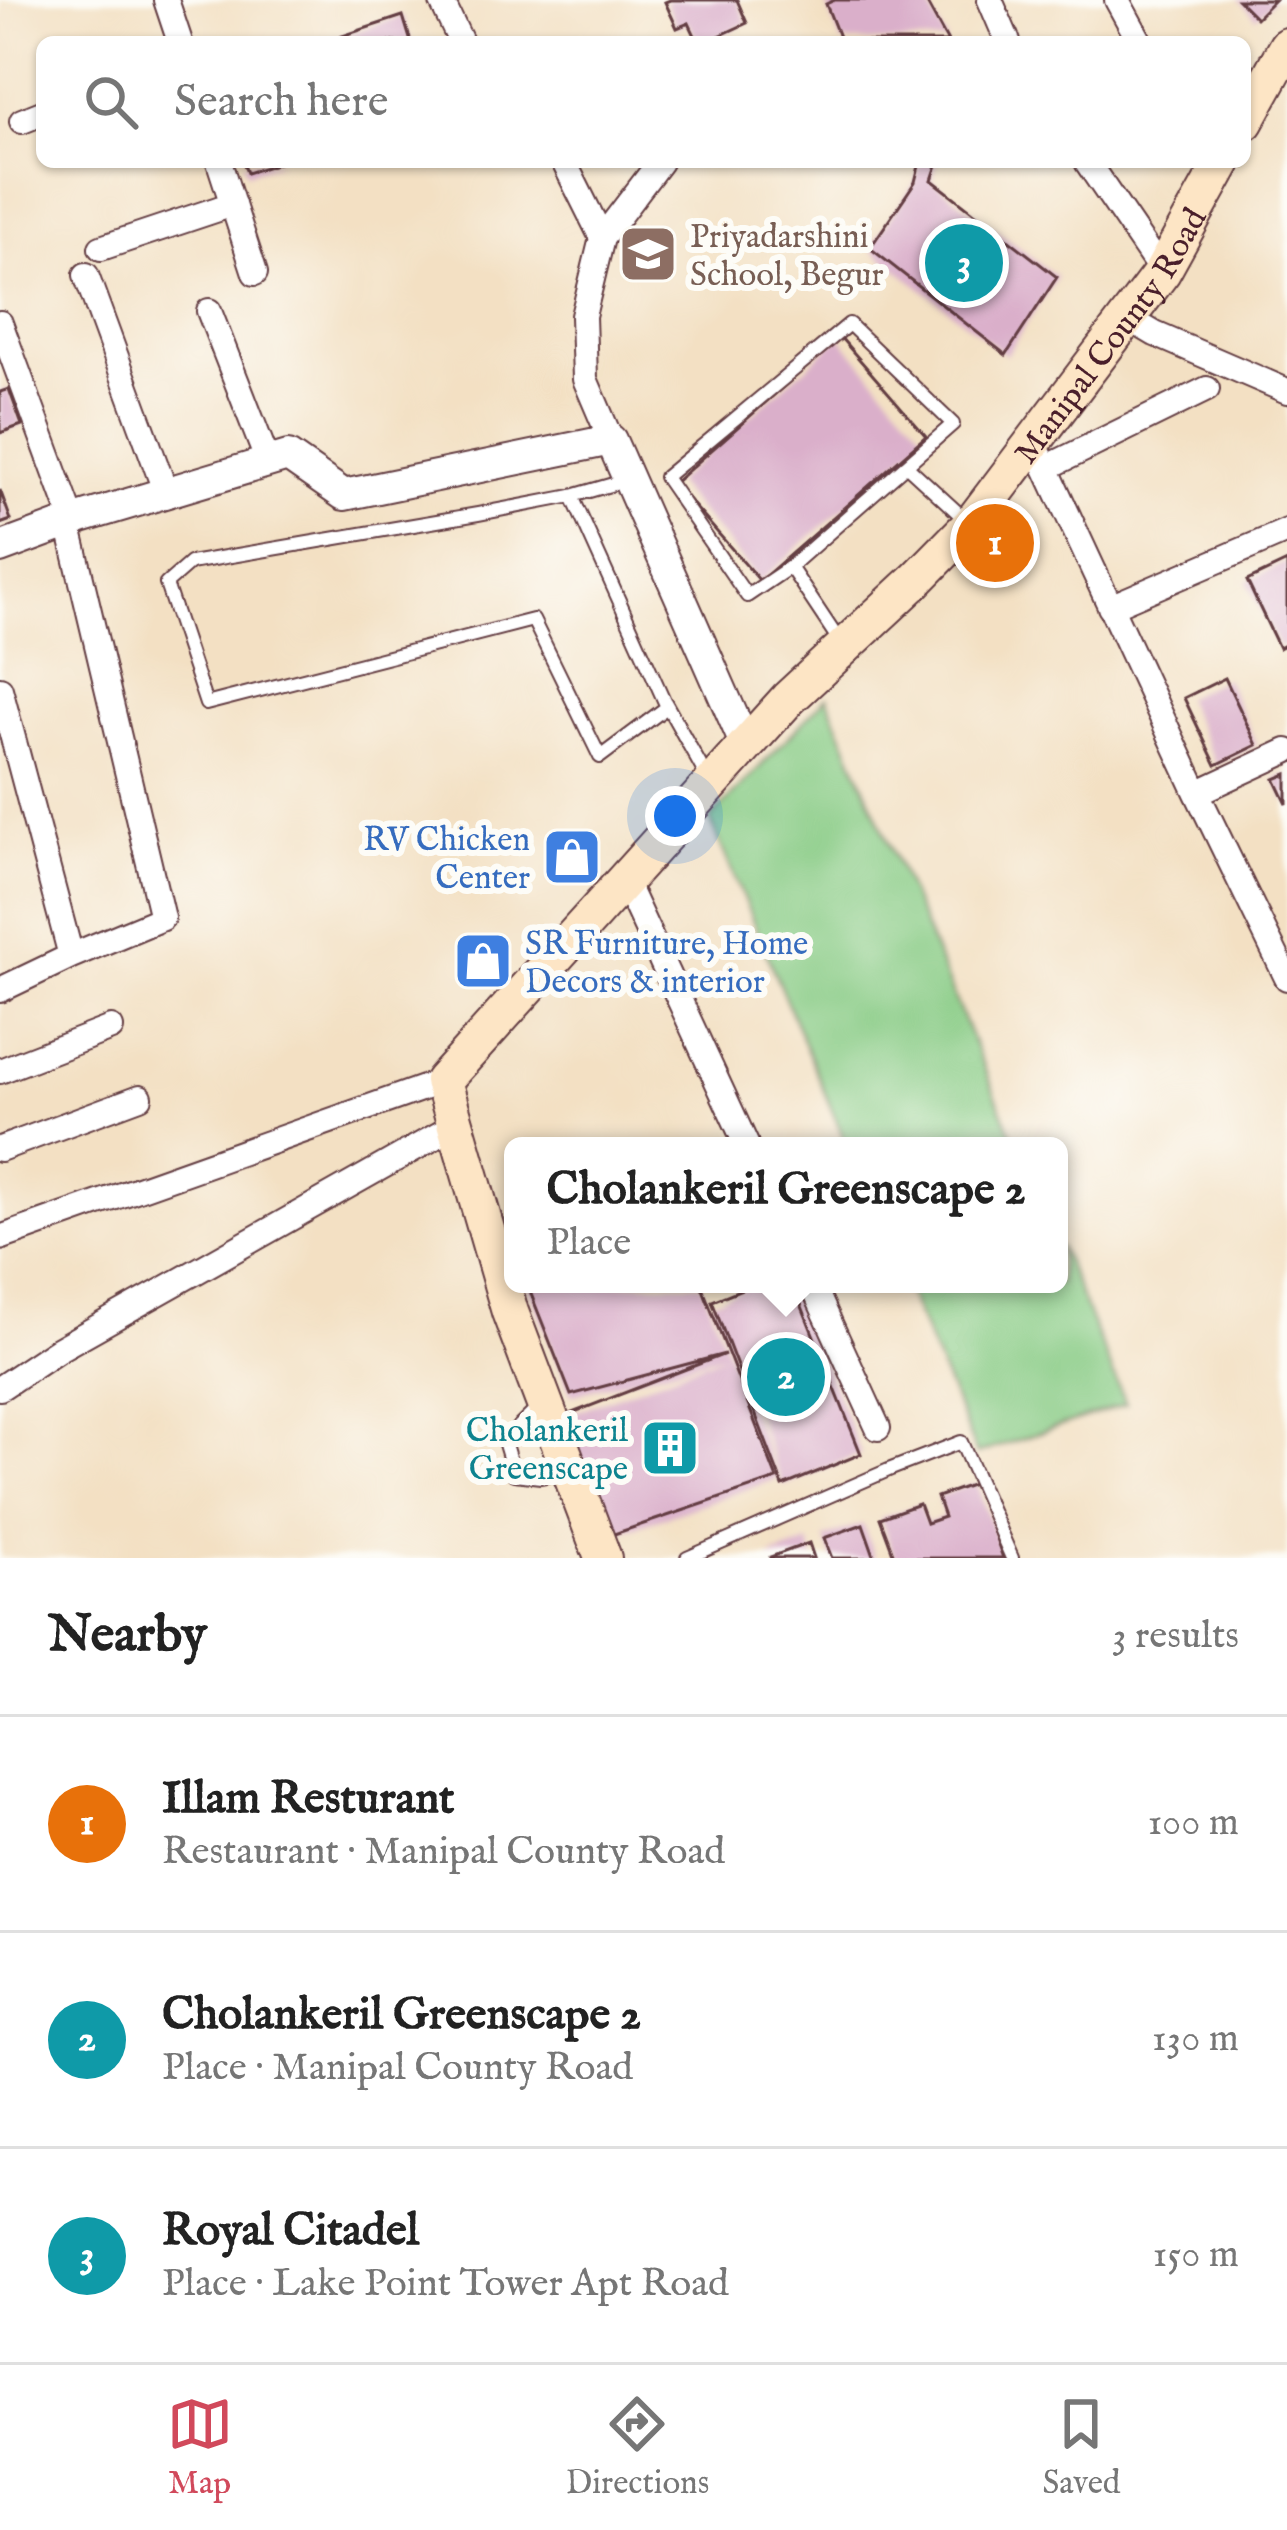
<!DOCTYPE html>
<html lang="en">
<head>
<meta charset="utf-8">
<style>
	:root { --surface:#fff; --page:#f6f6f6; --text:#222; --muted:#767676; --line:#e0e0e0; --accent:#d1495b }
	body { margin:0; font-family:"IM FELL English",serif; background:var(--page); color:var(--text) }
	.you { position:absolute; left:675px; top:816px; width:42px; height:42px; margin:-30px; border:9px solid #fff; border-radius:50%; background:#1a73e8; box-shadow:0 0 0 18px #1a73e833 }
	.badge { display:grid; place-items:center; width:78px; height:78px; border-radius:50%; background:var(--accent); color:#fff; font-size:39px; font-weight:700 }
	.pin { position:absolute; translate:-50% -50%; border:6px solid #fff; box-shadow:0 3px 12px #0006 }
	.popup { position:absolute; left:504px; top:1137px; width:564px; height:156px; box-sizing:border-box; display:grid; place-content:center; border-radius:18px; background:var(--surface); filter:drop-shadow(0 3px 9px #0005); font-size:39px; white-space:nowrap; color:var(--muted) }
	.popup b { font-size:45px; color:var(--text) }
	.popup::after { content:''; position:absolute; left:50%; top:100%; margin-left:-24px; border:24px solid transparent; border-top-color:var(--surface) }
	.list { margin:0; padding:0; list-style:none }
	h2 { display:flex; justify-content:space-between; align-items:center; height:156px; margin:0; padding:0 48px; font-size:51px }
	h2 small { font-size:39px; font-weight:400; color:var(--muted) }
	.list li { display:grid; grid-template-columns:78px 1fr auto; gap:36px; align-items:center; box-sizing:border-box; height:216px; padding:0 48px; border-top:3px solid var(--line) }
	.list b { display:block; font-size:45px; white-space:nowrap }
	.list p { margin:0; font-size:39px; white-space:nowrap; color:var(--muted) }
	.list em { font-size:39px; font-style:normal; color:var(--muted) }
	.icon { flex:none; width:66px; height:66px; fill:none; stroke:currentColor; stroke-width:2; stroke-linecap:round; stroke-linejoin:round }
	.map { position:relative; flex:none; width:1287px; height:1558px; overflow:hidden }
	.search { position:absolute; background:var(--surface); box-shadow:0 3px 9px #0004; left:36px; right:36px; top:36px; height:132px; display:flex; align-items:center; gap:30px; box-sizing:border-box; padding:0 42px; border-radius:18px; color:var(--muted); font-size:45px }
	.sheet { height:804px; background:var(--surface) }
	nav { display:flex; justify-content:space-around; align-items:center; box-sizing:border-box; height:168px; border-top:3px solid var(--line); background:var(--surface); font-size:33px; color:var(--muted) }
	nav a { display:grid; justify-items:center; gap:6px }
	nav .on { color:var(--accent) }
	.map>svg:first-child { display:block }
	.green { fill:#87cb84; stroke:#687558; stroke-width:3 }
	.building { fill:#daafca }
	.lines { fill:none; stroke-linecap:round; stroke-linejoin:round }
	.service-casing { stroke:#633c42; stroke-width:16 }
	.minor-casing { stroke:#633c42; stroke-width:28 }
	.tertiary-casing { stroke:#633c42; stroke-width:34 }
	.secondary-casing { stroke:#633c42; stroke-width:40 }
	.service { stroke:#fff; stroke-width:12 }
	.minor { stroke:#fff; stroke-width:24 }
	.tertiary { stroke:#fff; stroke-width:30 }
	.secondary { stroke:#fde5c5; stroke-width:36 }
	.labels { text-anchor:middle; stroke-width:12; stroke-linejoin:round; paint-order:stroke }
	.education-label { font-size:33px; fill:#785e54; stroke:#fdfcf7; text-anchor:start }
	.street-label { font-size:33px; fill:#4a1f2b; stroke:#fdfcf7 }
	.shop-label { font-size:33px; fill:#366cbe; stroke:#fdfcf7; text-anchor:end }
	.culture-label { font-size:33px; fill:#0d838f; stroke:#fdfcf7; text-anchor:end }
</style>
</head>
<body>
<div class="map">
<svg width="1287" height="1558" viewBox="0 0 1287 1558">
	<rect width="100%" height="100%" fill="#fdfcf7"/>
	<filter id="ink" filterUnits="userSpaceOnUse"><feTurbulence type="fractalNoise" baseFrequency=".00833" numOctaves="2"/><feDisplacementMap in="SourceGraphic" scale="24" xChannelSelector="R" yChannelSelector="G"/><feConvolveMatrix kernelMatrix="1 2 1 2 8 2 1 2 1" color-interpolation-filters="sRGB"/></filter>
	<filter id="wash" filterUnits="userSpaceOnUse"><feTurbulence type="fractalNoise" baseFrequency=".004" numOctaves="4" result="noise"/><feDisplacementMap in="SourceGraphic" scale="48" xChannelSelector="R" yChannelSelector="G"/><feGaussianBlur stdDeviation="2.7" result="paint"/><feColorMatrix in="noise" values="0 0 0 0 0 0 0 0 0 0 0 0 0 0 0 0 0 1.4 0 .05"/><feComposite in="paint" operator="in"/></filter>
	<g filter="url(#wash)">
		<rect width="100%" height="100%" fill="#f3e0c3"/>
		<path class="green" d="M827,697L1017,1146H847L710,819Z
			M1059,1246L1126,1404L977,1454L904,1284H1059Z"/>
		<g id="blocks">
			<path class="building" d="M670,0H737L747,23L706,42H698L689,23L677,28L665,2Z
				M835,0H925L948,42H841L826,4Z
				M1238,0H1274L1256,18Z
				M403,16L411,42H327V41Z
				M243,162H279V163L247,173Z
				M920,162H938L932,180L1057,277L1006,355L870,248L915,182Z
				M840,337L926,436L760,581L674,483Z
				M9,389L22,425L0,433V392Z
				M0,490L11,520L0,524Z
				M1287,562V644L1279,648L1247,581Z
				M1225,678L1257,745L1216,765L1184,698Z
				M1287,774V804L1275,779Z
				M527,1284H701L777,1479L608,1536L564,1416L725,1354L571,1395Z
				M754,1284H793L861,1454L783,1486L712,1301Z
				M976,1483L1003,1558H895L880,1518L919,1504L926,1523L944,1517L937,1497Z
				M863,1524L875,1558H832L824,1538Z
				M809,1543L814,1558H770V1557Z"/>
		</g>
	</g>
	<g filter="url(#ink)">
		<use href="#blocks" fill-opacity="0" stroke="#633c42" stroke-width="3"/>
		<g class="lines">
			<defs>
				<path id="service" d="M906,465L967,521
					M572,496L667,707L600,757L533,620L206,704L166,584L190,563L478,514L572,496L627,480
					M790,567L953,424L849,324L665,477L747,596L790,567L840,642
					M665,702L708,779
					M540,1406L504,1441L514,1474L541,1477L563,1473
					M687,1558L891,1469L961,1442L1012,1558"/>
				<path id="minor" d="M166,0L180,42
					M441,0L461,42
					M990,0L1008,42
					M1117,0L1140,42
					M22,121L42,113
					M219,162L255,273
					M564,162L602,238
					M1087,162L1162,272
					M101,248L233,204
					M86,275L166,493
					M209,311L268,462
					M1128,318L1155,334L1287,391
					M0,323L73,521
					M611,440L585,379L583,316L602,238L660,162
					M1034,442L1197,793L1287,978
					M1046,468L1207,389
					M1110,607L1287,531
					M0,689L71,956
					M1197,793L1287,751
					M624,880L747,1146
					M0,990L71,956L162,918L68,523
					M0,1071L111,1028
					M0,1149L140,1097
					M0,1238L443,1081
					M812,1284L878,1428
					M0,1388L57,1350L456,1125"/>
				<path id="tertiary" d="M0,548L81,518L288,456L344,495L611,440L746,746"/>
				<g id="secondary">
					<path d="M1245,122L1287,46"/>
					<path id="s1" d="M603,1558L510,1312L443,1081L788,699L916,580L971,524L1162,272L1223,162"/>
				</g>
			</defs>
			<use href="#service" class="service-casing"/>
			<use href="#minor" class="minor-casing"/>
			<use href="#tertiary" class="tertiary-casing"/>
			<use href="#secondary" class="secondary-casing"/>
			<use href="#service" class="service"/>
			<use href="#minor" class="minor"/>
			<use href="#tertiary" class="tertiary"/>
			<use href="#secondary" class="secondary"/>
		</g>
	</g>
	<defs>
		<symbol id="school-square" viewBox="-11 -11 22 22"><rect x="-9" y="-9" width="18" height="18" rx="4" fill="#8d6e63" stroke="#fdfcf7"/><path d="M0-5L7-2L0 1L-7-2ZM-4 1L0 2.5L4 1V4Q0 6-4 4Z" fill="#fff"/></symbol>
		<symbol id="shop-square" viewBox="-11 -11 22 22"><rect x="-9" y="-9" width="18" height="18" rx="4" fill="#3f7fe0" stroke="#fdfcf7"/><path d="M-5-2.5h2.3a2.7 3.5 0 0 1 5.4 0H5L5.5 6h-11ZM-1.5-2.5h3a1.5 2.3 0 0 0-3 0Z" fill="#fff"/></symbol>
		<symbol id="building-square" viewBox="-11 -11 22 22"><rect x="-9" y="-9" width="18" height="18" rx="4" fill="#0f9aa8" stroke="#fdfcf7"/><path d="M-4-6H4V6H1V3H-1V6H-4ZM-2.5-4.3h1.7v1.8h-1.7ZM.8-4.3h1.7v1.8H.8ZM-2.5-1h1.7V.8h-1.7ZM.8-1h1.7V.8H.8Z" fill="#fff"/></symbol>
	</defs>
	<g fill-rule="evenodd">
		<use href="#school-square" x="615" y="221" width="66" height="66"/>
		<use href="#shop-square" x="539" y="824" width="66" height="66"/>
		<use href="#shop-square" x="450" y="928" width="66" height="66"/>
		<use href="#building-square" x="637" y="1415" width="66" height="66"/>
	</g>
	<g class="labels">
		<g class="education-label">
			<text x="690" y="247">Priyadarshini<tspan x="690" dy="38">School, Begur</tspan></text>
		</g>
		<g class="street-label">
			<text dy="12" stroke="none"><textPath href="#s1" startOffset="1506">Manipal County Road</textPath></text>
		</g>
		<g class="shop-label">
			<text x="530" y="850">RV Chicken<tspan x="530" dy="38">Center</tspan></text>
			<text x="525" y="954" text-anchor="start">SR Furniture, Home<tspan x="525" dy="38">Decors &amp; interior</tspan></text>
		</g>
		<g class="culture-label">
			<text x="628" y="1441">Cholankeril<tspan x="628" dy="38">Greenscape</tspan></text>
		</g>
	</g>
</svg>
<div class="you"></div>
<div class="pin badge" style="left:995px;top:543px;background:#e8710a">1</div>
<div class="pin badge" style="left:786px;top:1377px;background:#0f9aa8">2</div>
<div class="popup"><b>Cholankeril Greenscape 2</b>Place</div>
<div class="pin badge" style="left:964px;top:263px;background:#0f9aa8">3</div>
<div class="search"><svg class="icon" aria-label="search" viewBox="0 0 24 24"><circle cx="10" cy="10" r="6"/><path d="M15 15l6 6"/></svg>Search here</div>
</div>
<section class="sheet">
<h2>Nearby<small>3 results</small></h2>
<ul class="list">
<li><span class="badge" style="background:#e8710a">1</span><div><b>Illam Resturant</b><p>Restaurant · Manipal County Road</p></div><em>100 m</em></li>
<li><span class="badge" style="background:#0f9aa8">2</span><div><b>Cholankeril Greenscape 2</b><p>Place · Manipal County Road</p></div><em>130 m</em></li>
<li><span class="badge" style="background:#0f9aa8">3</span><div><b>Royal Citadel</b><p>Place · Lake Point Tower Apt Road</p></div><em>150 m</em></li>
</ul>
</section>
<nav>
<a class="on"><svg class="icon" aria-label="map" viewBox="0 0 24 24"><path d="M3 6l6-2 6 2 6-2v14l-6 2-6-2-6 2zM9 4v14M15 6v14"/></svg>Map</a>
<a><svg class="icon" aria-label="directions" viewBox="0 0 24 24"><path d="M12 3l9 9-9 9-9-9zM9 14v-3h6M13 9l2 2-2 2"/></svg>Directions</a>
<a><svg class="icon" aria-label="saved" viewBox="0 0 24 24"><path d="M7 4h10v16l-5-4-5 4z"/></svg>Saved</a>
</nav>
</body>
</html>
